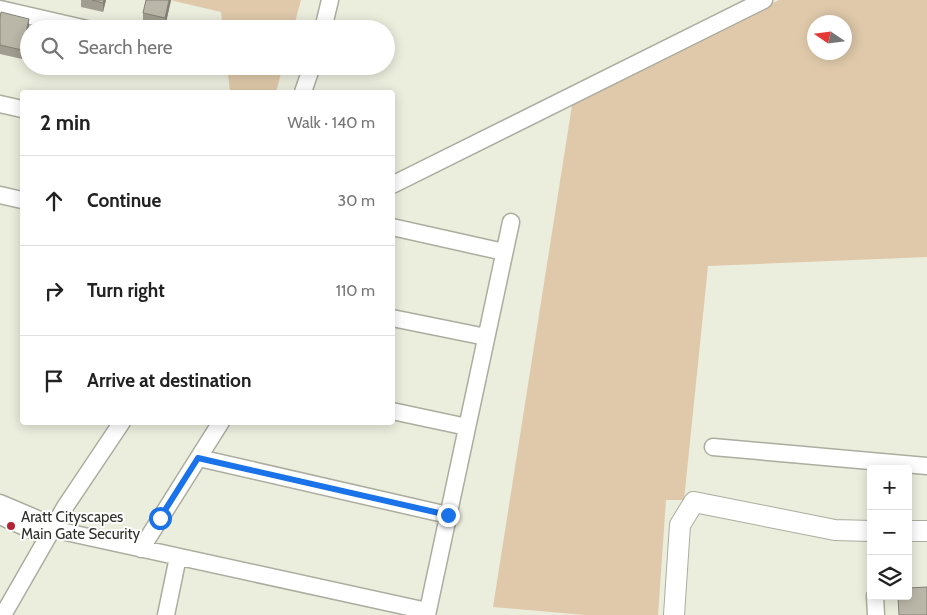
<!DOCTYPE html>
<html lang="en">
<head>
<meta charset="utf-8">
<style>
	:root { --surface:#fff; --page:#f6f6f6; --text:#222; --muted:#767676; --line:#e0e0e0 }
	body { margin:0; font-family:Cabin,sans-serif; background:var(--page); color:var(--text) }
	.controls { position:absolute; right:15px; bottom:15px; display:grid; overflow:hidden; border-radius:5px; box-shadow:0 2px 12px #0003 }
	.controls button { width:45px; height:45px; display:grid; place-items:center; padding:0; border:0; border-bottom:1px solid var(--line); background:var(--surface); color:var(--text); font:25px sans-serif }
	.compass { position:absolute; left:807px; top:15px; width:45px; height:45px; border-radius:50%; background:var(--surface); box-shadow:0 2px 12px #0003; rotate:283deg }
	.stop { position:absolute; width:15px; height:15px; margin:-11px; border:4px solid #1a73e8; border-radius:50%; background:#fff }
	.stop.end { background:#1a73e8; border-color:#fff; box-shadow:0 1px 5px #0008 }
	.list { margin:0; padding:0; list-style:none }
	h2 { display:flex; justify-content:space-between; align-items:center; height:65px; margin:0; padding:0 20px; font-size:21px }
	h2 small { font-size:16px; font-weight:400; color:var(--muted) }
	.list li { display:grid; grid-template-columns:32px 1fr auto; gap:15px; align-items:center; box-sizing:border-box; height:90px; padding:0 20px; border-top:1px solid var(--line) }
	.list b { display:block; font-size:19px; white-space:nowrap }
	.list em { font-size:16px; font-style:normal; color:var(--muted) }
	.icon { flex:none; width:28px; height:28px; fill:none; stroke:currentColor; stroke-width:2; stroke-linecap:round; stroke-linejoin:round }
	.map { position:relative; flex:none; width:927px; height:615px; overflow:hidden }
	.search { position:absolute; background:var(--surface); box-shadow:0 2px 12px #0003; left:20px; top:20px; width:375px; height:55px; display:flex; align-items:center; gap:12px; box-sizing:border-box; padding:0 18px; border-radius:28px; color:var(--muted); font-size:19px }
	.panel { position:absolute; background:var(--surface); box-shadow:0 2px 12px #0003; left:20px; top:90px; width:375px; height:335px; border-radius:5px }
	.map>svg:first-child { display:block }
	.green { fill:#dfc9aa; fill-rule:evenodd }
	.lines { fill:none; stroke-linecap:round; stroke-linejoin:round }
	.minor-casing { stroke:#abad9e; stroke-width:19 }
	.major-casing { stroke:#abad9e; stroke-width:22 }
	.minor { stroke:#fff; stroke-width:16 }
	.major { stroke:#fff; stroke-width:20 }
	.wall { fill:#a19d90 }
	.shaded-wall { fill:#838076 }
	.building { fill:#bbb7a8; stroke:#838076 }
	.route { stroke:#1a73e8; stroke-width:6 }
	.poi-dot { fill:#b52434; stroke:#fff; stroke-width:2 }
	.labels { text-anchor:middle; stroke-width:4; stroke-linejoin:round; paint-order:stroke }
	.poi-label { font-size:15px; fill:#30302a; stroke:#fff; text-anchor:start }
</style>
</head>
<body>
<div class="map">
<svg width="927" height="615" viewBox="0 0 927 615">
	<rect width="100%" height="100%" fill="#ebeddd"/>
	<path class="green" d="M170,0H301L293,29H223L221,12Z
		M779,0H927V257L708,266L684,500H666L658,615H585L493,607L573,99ZM814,22H844V52H814Z
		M227,66H283L276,92H230Z"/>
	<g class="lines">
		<defs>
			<path id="minor" d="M0,9L87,29
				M323,29L330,0
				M303,92L312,66
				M0,104L22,109
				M392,185L764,0
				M0,195L22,200
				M392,227L504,252
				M392,318L486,337
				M392,411L467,427
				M713,447L927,466
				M199,458L448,515
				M0,503L54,526
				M0,516L47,537
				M52,529L427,611
				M141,549L221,422
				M875,596L876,615
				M3,615L65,507L122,422
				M166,615L178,557
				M427,615L511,222"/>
			<path id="major" d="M908,531H927
				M674,615L680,525L694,502L835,530L871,531"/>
		</defs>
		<use href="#minor" class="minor-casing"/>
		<use href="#major" class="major-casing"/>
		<use href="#minor" class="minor"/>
		<use href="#major" class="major"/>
	</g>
	<path class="wall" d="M81,0H106L103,12L81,7Z
		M171,0L165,27L143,22V13Z
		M0,18L29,28L22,59L0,54Z
		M58,66H77L76,70Z"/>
	<path class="shaded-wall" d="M104,0H106L103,12V3Z
		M169,0H171L165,27V18Z
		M29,19V28L22,59V50Z"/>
	<path class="building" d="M92,0H104L103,3Z
		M146,0H169L165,18L143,13Z
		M1,12L29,19L22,50L0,45V18Z
		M58,23L83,29H56Z
		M927,587V615H899L898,596H908V588Z"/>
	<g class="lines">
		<path class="route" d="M160,518L198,458L448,515"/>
	</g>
	<circle class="poi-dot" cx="11" cy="526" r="5"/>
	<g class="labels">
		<g class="poi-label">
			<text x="21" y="522">Aratt Cityscapes<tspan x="21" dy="17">Main Gate Security</tspan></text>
		</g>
	</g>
</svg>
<div class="controls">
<button>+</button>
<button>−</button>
<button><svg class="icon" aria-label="layers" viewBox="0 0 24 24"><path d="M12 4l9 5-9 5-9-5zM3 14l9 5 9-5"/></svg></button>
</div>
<svg class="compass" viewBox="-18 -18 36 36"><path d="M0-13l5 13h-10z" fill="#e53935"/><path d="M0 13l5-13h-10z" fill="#767676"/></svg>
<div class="stop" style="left:160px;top:518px"></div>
<div class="stop end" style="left:448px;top:515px"></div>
<div class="search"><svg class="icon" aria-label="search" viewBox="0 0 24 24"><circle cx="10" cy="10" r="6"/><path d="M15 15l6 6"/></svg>Search here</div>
<section class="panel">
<h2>2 min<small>Walk · 140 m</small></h2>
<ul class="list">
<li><svg class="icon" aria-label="ahead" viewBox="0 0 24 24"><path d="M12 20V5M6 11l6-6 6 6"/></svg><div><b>Continue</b></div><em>30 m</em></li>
<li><svg class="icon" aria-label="right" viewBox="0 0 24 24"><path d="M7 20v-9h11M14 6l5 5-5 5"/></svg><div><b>Turn right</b></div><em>110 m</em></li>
<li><svg class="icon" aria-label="arrive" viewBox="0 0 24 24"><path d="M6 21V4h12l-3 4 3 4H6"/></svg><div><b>Arrive at destination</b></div></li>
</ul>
</section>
</div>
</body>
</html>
